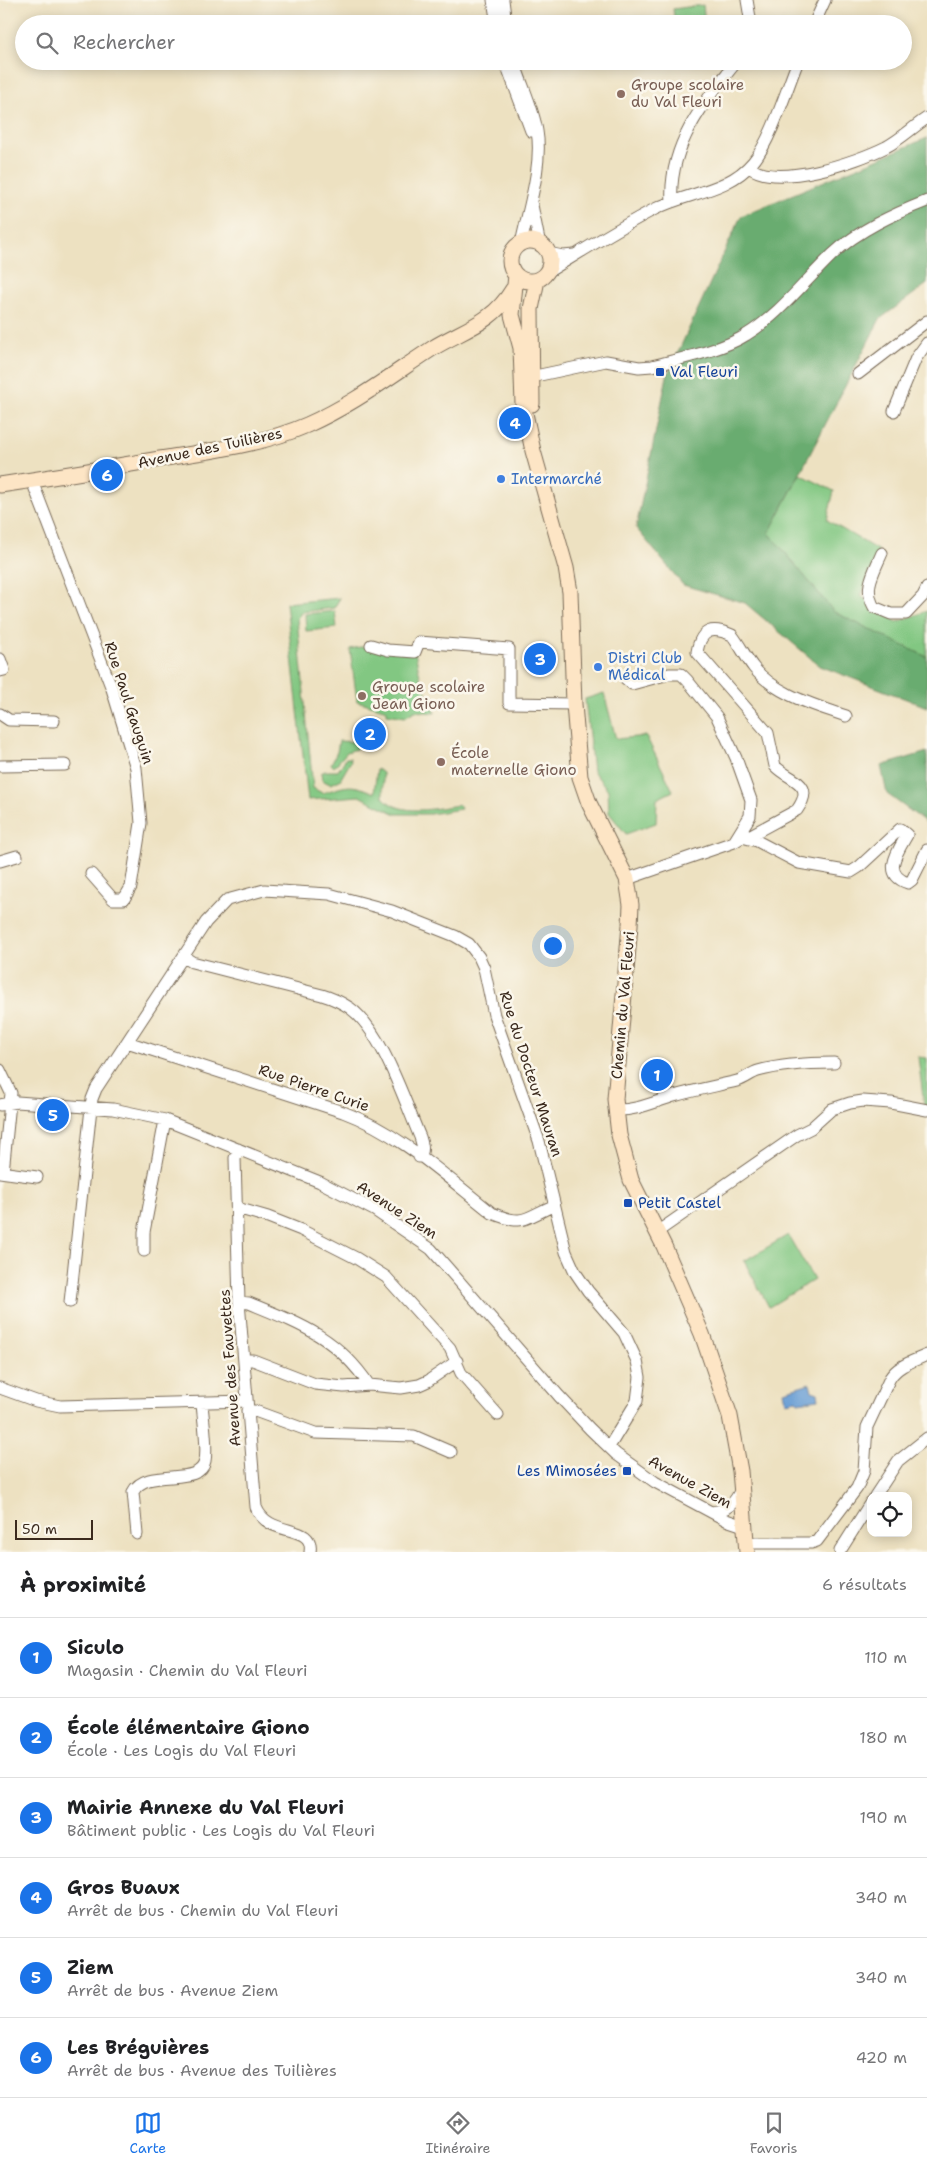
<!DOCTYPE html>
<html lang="fr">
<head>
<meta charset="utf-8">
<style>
	:root { --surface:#fff; --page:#f6f6f6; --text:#202124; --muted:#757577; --line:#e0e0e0; --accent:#1a73e8 }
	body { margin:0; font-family:"Shantell Sans",sans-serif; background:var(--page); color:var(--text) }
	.controls { position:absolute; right:15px; bottom:15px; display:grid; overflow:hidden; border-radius:10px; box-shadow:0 2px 12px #0003 }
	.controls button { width:45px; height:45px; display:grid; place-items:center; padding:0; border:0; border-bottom:1px solid var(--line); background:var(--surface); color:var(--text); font:25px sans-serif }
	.scale { position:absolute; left:15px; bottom:12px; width:78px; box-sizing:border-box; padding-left:5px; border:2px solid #3b2a1e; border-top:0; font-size:14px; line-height:18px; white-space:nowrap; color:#3b2a1e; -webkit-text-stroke:4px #fbf7ec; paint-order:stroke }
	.you { position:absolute; left:552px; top:945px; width:18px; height:18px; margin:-12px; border:4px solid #fff; border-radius:50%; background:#1a73e8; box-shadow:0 0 0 8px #1a73e833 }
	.badge { display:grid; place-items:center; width:32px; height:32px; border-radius:50%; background:var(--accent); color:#fff; font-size:16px; font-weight:700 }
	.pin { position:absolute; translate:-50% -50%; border:2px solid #fff; box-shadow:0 1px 5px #0006 }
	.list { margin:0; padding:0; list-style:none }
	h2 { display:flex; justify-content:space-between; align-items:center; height:65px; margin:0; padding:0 20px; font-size:21px }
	h2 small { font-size:16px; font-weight:400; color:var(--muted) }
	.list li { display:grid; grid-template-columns:32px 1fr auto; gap:15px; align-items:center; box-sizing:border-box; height:80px; padding:0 20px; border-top:1px solid var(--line) }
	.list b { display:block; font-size:19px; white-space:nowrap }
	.list p { margin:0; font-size:16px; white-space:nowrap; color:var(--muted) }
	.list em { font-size:16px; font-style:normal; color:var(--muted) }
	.icon { flex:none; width:28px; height:28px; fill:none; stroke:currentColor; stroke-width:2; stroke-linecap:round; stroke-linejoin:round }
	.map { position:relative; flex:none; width:927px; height:1552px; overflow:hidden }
	.search { position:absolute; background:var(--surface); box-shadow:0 2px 12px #0003; left:15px; right:15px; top:15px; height:55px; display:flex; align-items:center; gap:12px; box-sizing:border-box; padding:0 18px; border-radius:28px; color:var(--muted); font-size:19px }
	.sheet { height:545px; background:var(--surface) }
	nav { display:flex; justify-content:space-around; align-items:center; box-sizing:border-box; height:70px; border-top:1px solid var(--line); background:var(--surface); font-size:14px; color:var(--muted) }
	nav a { display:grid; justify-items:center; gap:2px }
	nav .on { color:var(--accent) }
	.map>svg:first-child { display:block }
	.green { fill:#82c782; stroke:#5e7850 }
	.forest { fill:#69ac70; stroke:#526b47 }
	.water { fill:#679dd4; stroke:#516479 }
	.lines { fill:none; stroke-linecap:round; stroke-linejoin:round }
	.street-casing { stroke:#796a57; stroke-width:13 }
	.secondary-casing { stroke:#796a57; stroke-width:17 }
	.street { stroke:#fff; stroke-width:11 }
	.secondary { stroke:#fde5c5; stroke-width:15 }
	.education-dot { fill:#8d6e63; stroke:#fbf7ec; stroke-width:2 }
	.transit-dot { fill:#1a4fb4; stroke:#fbf7ec; stroke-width:2 }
	.shop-dot { fill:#3f7fe0; stroke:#fbf7ec; stroke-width:2 }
	.labels { text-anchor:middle; stroke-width:5; stroke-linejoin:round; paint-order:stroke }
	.education-label { font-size:15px; fill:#785e54; stroke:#fbf7ec; text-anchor:start }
	.transit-label { font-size:15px; fill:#164399; stroke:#fbf7ec; text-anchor:start }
	.street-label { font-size:15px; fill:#3b2a1e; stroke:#fbf7ec }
	.shop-label { font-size:15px; fill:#366cbe; stroke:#fbf7ec; text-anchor:start }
</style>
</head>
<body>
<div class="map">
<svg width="927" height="1552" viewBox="0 0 927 1552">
	<rect width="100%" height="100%" fill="#fbf7ec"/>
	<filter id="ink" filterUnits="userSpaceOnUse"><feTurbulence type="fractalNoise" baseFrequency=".02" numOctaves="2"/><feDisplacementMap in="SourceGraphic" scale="10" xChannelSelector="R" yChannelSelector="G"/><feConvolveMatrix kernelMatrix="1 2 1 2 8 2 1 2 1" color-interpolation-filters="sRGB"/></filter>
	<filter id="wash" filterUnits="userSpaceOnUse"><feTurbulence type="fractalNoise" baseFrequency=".0096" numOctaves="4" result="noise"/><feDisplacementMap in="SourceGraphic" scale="20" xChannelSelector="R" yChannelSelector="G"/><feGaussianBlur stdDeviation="1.12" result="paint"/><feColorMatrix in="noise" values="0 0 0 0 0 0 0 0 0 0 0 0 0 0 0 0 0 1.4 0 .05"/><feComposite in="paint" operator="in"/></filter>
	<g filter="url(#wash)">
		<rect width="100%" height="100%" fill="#ede1c1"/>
		<path class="green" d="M703,5L705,24H675L673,9Z
			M800,474L834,491L827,520L879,551L861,596L897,622L927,611V657L834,612L769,533Z
			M340,598L334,608L302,612L297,618L313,788L322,793C347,786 349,782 374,793L377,769L383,773V797C400,818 437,808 459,805L461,809L430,814H396L359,796L308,800L286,603Z
			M335,611L337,628L306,631L305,614Z
			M371,645L415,652L421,681L435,713L415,711L405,717L387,714V710L357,701L350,649Z
			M604,693L616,739L646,736L673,791L657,799L656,823L626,834L609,813L608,790L593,771L585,699Z
			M339,741L359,742L356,749L347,752L334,767L331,764L337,752Z
			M346,758H350L351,761L340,780L330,784L322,780L321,773L325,771H338Z
			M918,1057L927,1058V1106L924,1105Z
			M788,1235L814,1280L769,1307L744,1261Z"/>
		<path class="forest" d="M927,138V284L880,319L769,533L834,612L927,657V707L820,666L745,603L683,585L636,528L667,376L741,216Z
			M927,752V823L887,794L881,766Z"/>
		<path class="water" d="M810,1383L812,1391L818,1393L819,1399L798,1402L796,1400L786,1402L784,1391Z"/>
	</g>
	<g filter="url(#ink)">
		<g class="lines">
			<defs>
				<path id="street" d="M493,0L497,24
					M503,0L506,24
					M747,0L751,24
					M814,24L825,0
					M505,61L531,131
					M514,61C521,84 533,107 537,131C543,165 528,210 521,244
					M749,167C777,189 856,162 886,147C901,139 913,127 927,118
					M672,202C668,146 704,102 737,61
					M532,205L540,245
					M548,253L563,256L574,255
					M546,273C582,251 618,228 655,209C688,192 728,192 753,162C771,141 787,88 798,61
					M858,374L927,321
					M526,378L606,361L639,367L652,366C679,359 723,350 746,335C779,315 804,282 832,255C858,230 894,214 927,201
					M894,411L916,358L927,343
					M32,481L112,689L136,768L141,823L131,887L124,899H113L91,874
					M882,553C874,572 863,588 874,607L891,614H906L923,596L927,588
					M371,645L388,650L415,652L419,642L509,649V703L574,704
					M0,659L4,670L0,671
					M625,678L632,684L669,674H681L687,680L717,717L736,758L751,800L750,816L734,842
					M0,714L9,720L54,721
					M0,766L65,765
					M747,837L797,810C817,782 789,781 775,766L768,733L697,652C701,628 713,627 732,635C740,645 746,658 754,668C776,695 815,705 846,716
					M0,861L17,856
					M627,879L734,842L742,837L757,841L799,863L851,872L859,867L900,829L907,835C898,851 881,874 908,883L912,880L927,850
					M184,957L192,962L322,995C332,998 341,1002 350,1008C382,1031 404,1100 420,1137C422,1144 425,1151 419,1157
					M127,1042L343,1112C400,1133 445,1176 492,1213C525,1227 524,1218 553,1206
					M0,1070L11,1093L3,1172
					M0,1105L17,1102L113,1109L165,1120L320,1182L374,1210L431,1249L559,1396L590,1429L616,1454L655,1482L726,1520L744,1526
					M615,1110C636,1111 654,1102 674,1096C695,1090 716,1086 737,1081C745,1079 751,1073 758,1071C783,1064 809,1063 834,1063
					M238,1149L235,1158L239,1302L256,1507C268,1539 315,1522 310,1552
					M0,1172L37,1177
					M237,1208L268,1217L301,1230L356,1258L386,1277L450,1348L461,1373L498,1415
					M657,1232L797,1135L811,1128L832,1109L850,1103L863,1101L891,1103L927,1110
					M144,1251V1232L165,1120
					M70,1302L92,1099L96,1089L206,922L227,900L264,890L329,894L392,911L455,936L469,944L479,957L484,968L494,1015L539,1141L566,1252L575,1272L588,1291L624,1333L637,1361L640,1377L637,1401L609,1447
					M239,1302L249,1303C300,1324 337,1337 369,1385
					M244,1360H253L315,1384L344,1387L369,1385L401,1388L419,1385L428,1381L457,1361
					M0,1388L36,1401L60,1406L246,1401
					M247,1411H255L315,1433L414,1436L451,1452
					M875,1496L898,1461L927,1438
					M711,1512C727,1511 735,1503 741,1489
					M137,1534L133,1492C146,1466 200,1488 205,1461C208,1445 203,1420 202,1403
					M746,1543H811L817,1541L857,1488L864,1471L867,1427L890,1378C898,1365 914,1361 927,1355
					M840,1551L871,1502"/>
				<path id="secondary" d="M510 261a20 20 0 1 1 40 0a20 20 0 1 1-40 0Z
					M516,275L512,315L521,348L523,404L533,451L566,568L570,592L574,704L580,777L589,803L627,879L631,905L630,925L615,1099L619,1135L631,1180L664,1246L702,1334L730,1416L740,1471L747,1552
					M532,404L531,309L537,280
					M0,485C54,477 107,468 160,459C209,451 261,445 307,425C354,404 390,376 433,348C464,329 493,323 513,289"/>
			</defs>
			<use href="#street" class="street-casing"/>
			<use href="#secondary" class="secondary-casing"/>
			<use href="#street" class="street"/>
			<use href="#secondary" class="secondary"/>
		</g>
	</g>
	<g class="education-dot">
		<circle cx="621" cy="94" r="5"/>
		<circle cx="362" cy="696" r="5"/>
		<circle cx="441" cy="762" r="5"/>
	</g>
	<g class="transit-dot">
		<rect x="655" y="367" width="10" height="10" rx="2.5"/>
		<rect x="623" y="1198" width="10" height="10" rx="2.5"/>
		<rect x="622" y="1466" width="10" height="10" rx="2.5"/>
	</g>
	<g class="shop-dot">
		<circle cx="501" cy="479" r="5"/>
		<circle cx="598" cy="667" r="5"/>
	</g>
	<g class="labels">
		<g class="education-label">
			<text x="631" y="90">Groupe scolaire<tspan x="631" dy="17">du Val Fleuri</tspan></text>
			<text x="372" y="692">Groupe scolaire<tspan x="372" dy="17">Jean Giono</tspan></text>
			<text x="451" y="758">École<tspan x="451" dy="17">maternelle Giono</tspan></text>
		</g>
		<g class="transit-label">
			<text x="670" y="377">Val Fleuri</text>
			<text x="638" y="1208">Petit Castel</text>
			<text x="617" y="1476" text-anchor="end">Les Mimosées</text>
		</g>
		<g class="street-label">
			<text transform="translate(210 448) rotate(-12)" y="5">Avenue des Tuilières</text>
			<text transform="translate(129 703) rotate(72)" y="5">Rue Paul Gauguin</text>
			<text transform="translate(623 1005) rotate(-85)" y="5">Chemin du Val Fleuri</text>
			<text transform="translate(531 1074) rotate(72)" y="5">Rue du Docteur Mauran</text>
			<text transform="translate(314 1088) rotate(19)" y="5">Rue Pierre Curie</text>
			<text transform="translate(397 1210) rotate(33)" y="5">Avenue Ziem</text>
			<text transform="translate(230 1368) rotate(-94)" y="5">Avenue des Fauvettes</text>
			<text transform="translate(690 1482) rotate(29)" y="5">Avenue Ziem</text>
		</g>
		<g class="shop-label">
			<text x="511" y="484">Intermarché</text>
			<text x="608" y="663">Distri Club<tspan x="608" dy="17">Médical</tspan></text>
		</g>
	</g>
</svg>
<div class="controls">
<button><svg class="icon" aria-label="locate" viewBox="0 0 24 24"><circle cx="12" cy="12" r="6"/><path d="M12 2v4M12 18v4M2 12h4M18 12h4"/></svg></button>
</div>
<div class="scale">50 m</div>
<div class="you"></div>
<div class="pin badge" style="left:657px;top:1075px">1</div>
<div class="pin badge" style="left:370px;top:734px">2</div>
<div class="pin badge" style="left:540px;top:659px">3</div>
<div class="pin badge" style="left:515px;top:423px">4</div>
<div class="pin badge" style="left:53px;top:1115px">5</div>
<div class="pin badge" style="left:107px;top:475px">6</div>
<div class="search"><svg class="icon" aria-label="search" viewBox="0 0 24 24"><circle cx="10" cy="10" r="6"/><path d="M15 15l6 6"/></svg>Rechercher</div>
</div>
<section class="sheet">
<h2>À proximité<small>6 résultats</small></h2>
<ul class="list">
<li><span class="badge">1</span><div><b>Siculo</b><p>Magasin · Chemin du Val Fleuri</p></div><em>110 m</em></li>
<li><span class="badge">2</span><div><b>École élémentaire Giono</b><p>École · Les Logis du Val Fleuri</p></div><em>180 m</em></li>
<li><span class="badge">3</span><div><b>Mairie Annexe du Val Fleuri</b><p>Bâtiment public · Les Logis du Val Fleuri</p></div><em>190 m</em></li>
<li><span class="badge">4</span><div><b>Gros Buaux</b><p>Arrêt de bus · Chemin du Val Fleuri</p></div><em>340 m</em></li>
<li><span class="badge">5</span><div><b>Ziem</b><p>Arrêt de bus · Avenue Ziem</p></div><em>340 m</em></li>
<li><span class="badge">6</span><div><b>Les Bréguières</b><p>Arrêt de bus · Avenue des Tuilières</p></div><em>420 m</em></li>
</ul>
</section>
<nav>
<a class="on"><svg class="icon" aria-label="map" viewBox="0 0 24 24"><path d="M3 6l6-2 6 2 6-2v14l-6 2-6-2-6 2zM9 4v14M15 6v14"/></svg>Carte</a>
<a><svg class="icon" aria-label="directions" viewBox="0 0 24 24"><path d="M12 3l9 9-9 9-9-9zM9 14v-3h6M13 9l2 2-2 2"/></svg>Itinéraire</a>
<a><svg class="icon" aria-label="saved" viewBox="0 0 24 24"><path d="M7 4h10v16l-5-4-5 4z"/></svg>Favoris</a>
</nav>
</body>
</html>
